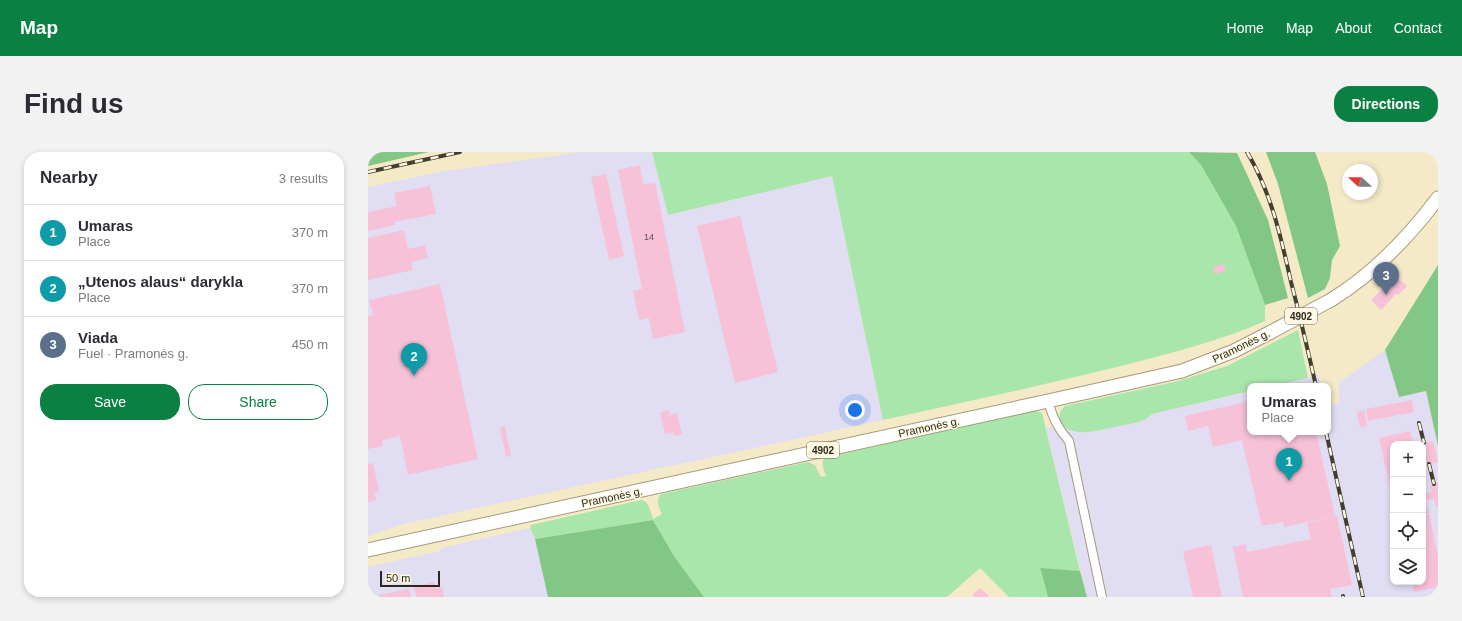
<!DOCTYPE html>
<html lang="en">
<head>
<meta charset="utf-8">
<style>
	:root { --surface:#fff; --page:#f2f2f3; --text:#2b2b33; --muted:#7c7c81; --line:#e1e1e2; --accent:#0b8043 }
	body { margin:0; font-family:Helvetica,sans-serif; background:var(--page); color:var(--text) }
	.controls { position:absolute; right:12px; bottom:12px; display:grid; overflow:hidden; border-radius:8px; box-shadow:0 2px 6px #0003 }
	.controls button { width:36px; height:36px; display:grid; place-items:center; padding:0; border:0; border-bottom:1px solid var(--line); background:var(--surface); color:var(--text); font:20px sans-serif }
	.compass { position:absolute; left:974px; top:12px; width:36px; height:36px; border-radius:50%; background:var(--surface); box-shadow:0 2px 6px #0003; rotate:292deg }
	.scale { position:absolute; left:12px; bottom:10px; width:60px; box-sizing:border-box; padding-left:4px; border:2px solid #2c281b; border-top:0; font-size:11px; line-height:14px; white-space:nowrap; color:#2c281b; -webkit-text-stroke:3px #fef8e3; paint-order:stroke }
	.you { position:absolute; left:487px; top:258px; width:14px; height:14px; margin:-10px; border:3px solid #fff; border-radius:50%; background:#1a73e8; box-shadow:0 0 0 6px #1a73e833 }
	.badge { display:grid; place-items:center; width:26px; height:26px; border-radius:50%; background:var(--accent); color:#fff; font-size:13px; font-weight:700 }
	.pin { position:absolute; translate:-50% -33px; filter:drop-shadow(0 1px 2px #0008) }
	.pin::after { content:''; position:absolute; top:21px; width:14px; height:12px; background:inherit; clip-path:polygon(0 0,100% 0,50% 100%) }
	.popup { position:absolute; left:879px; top:231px; width:84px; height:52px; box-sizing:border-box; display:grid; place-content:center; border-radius:8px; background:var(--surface); filter:drop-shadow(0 1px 3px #0005); font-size:13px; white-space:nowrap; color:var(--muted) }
	.popup b { font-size:15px; color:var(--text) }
	.popup::after { content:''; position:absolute; left:50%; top:100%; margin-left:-8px; border:8px solid transparent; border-top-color:var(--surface) }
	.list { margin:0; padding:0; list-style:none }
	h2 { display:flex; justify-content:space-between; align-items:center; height:52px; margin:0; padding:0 16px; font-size:17px }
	h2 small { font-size:13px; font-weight:400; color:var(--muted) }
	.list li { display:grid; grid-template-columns:26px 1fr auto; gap:12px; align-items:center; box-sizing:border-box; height:56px; padding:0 16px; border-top:1px solid var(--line) }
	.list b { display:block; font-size:15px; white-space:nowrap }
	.list p { margin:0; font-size:13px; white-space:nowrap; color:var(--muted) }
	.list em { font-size:13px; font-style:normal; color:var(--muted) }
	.actions { display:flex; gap:8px; padding:12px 16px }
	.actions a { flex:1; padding:9px 0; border:1px solid var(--accent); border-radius:16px; text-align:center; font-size:14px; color:var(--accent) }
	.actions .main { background:var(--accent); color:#fff }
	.icon { flex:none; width:22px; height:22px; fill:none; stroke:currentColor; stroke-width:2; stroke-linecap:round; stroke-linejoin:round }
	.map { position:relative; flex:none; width:1070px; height:445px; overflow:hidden; border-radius:16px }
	header { display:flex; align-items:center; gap:24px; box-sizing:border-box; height:56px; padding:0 20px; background:var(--accent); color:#fff }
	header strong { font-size:19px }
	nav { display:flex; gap:22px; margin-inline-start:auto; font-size:14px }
	.intro { display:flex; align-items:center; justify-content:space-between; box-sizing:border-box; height:96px; padding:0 24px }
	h1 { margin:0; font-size:28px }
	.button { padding:10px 18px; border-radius:16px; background:var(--accent); color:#fff; font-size:14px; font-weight:700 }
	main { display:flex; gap:24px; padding:0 24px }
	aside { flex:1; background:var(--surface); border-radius:16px; box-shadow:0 2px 6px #0003 }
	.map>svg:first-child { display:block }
	.industrial { fill:#e1ddf3; fill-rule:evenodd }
	.green { fill:#a9e6ab }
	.forest { fill:#82c786 }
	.building { fill:#f7c1d8 }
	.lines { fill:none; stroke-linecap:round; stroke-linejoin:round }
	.minor-casing { stroke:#a49a7a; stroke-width:10 }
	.trunk-casing { stroke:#a49a7a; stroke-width:15 }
	.minor { stroke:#fff; stroke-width:8 }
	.trunk { stroke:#fff; stroke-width:13 }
	.rail-casing { stroke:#433e2f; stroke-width:4 }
	.rail { stroke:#fef8e3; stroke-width:2.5; stroke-dasharray:8; stroke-linecap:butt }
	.trunk-bridge-casing { stroke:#a49a7a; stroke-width:15; stroke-linecap:butt }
	.trunk-bridge { stroke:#fff; stroke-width:13 }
	.labels { text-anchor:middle; stroke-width:3; stroke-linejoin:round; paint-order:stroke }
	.number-label { font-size:9px; fill:#5f4e4a }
	.shield { fill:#fef8e3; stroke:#6b6657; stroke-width:1 }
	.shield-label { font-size:10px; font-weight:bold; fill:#2c281b }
	.street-label { font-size:11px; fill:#2c281b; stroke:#fef8e3 }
</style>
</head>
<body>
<header>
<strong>Map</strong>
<nav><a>Home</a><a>Map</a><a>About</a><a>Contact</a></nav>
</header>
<div class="intro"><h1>Find us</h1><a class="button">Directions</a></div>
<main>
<aside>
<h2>Nearby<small>3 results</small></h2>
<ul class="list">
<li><span class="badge" style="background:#0f9aa8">1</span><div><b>Umaras</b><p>Place</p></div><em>370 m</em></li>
<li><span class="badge" style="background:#0f9aa8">2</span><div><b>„Utenos alaus“ darykla</b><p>Place</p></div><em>370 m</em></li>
<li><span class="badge" style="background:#5c6f8a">3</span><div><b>Viada</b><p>Fuel · Pramonės g.</p></div><em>450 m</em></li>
</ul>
<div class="actions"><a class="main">Save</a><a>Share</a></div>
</aside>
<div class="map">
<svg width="1070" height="445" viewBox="0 0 1070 445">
	<rect width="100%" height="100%" fill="#f4eac8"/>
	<path class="industrial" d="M214,0H284L300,63L464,24L515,268L35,372L0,384V35L77,19Z
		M1017,198L1031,244L1058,239L1070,294V445H719L678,276L694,273L703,278L717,280L772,270L784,262L882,239V280H960V254L971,251V231ZM1025,292H1055V430H1025Z
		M950,222L953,234H904L940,226Z
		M162,376L167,387L180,445H0V415L72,399L73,396Z"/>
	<path class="green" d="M284,0H821L833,13L868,74L897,153V169C850,190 799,202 749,215C671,234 593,251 515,268L464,24L300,63Z
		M930,178L940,226L904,234H882V239L784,262C780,265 776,269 771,270C763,272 754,273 746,275C732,278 699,288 692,268C690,262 693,258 697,254L810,229L859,214Z
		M666,258L674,261L712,419L672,417L680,445H641L612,416L579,445H336L306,404L285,368L167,387L162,376L163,373L273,348C282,350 282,360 285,367L294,362C291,355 287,348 293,342L440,310L447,313L453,325L458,324C456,318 453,313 456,306Z"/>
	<path class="forest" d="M0,0H61L0,14Z
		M821,0L869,1L900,68L920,146L897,153L868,74L833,13Z
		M898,0H947L959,32L972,94L964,108L962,126L957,137L940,146L910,32Z
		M1070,113V294L1058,239L1031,245L1017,198Z
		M285,368L306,404L336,445H180L167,387Z
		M672,416L712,419L719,445H680Z"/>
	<path class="building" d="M272,13L275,33L287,30L317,180L285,187L281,166L271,168L265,139L274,137L250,18Z
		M238,22L256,104L241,108L223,25Z
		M62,34L68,62L26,70L27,73L0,79V60L29,54L26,41Z
		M372,64L410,220L367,231L329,74Z
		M36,78L40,97L57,93L60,106L43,110L45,118L0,128V86Z
		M856,112L858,119L847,122L845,115Z
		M1031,127L1039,134L1030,143L1028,142L1013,158L1003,148L1017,134L1021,137Z
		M72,132L110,307L40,323L32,284L14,288L15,294L0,297V164L5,163L1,148Z
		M1044,248L1046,260L1000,269L998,257Z
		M882,249V280H948L967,364L916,375L915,370L894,374L874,288L845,295L840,274L820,279L817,264Z
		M301,258L302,263L309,261L314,282L306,284L305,280L297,282L292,260Z
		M996,258L999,274L992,275L989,260Z
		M137,274L143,304L138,305L132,276Z
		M1042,279L1045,292H1025L1024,344L1011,286Z
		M1065,289L1070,310L1059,313L1057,304L1055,305V291Z
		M5,311L11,340L6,341L8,348L0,350V312Z
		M1070,331V354L1068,355L1066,347L1058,348L1070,404V435L1046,440L1044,430H1055V342L1064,340L1062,333Z
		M969,364L984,433L962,437L964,445H875L865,395L878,392L879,400L943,387L939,371Z
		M843,393L854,445H825L815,399Z
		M66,430L68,437L74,435L76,445H49L46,435Z
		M612,436L621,444L620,445H606L604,443Z
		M41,437L43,445H6V444Z"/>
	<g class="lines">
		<defs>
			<path id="minor" d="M680,249C685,266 690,277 701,289L734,445"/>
			<path id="trunk" d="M963,148C1005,122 1040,86 1070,46
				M0,398L680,249L814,219L866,199L903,180"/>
		</defs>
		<use href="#minor" class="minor-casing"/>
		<use href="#trunk" class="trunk-casing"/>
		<use href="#minor" class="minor"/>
		<use href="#trunk" class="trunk"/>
		<defs>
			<path id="rail" d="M879,0C903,40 913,85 923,130C932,164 940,199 948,234
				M0,20L92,0
				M1051,271L1056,291
				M958,280L995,445
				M1061,312L1066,332
				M975,444V445"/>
		</defs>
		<use href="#rail" class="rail-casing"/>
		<use href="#rail" class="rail"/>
		<defs>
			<path id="trunk-bridge" d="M903,180L963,148"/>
		</defs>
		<use href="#trunk-bridge" class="trunk-bridge-casing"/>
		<use href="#trunk-bridge" class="trunk-bridge"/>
	</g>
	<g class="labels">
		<g class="number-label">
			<text x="281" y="88">14</text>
		</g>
		<g class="shield">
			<rect x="917" y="156" width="32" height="16" rx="3"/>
			<rect x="439" y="290" width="32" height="16" rx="3"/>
		</g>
		<g class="shield-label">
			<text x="933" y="168">4902</text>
			<text x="455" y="302">4902</text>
		</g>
		<g class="street-label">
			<text transform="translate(873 194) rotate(-26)" y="4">Pramonės g.</text>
			<text transform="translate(561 275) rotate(-12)" y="4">Pramonės g.</text>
			<text transform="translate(244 345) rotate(-12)" y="4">Pramonės g.</text>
		</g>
	</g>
</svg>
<div class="controls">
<button>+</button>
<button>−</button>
<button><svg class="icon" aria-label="locate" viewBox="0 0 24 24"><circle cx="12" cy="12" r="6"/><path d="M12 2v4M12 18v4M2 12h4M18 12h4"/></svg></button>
<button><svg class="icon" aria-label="layers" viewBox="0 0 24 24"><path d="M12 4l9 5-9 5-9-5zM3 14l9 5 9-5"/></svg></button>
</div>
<svg class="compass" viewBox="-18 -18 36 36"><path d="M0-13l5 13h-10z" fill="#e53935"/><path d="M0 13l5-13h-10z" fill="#7c7c81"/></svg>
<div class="scale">50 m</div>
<div class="you"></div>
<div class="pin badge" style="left:921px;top:329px;background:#0f9aa8">1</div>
<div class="popup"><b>Umaras</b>Place</div>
<div class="pin badge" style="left:46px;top:224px;background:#0f9aa8">2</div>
<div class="pin badge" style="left:1018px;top:143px;background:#5c6f8a">3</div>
</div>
</main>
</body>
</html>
